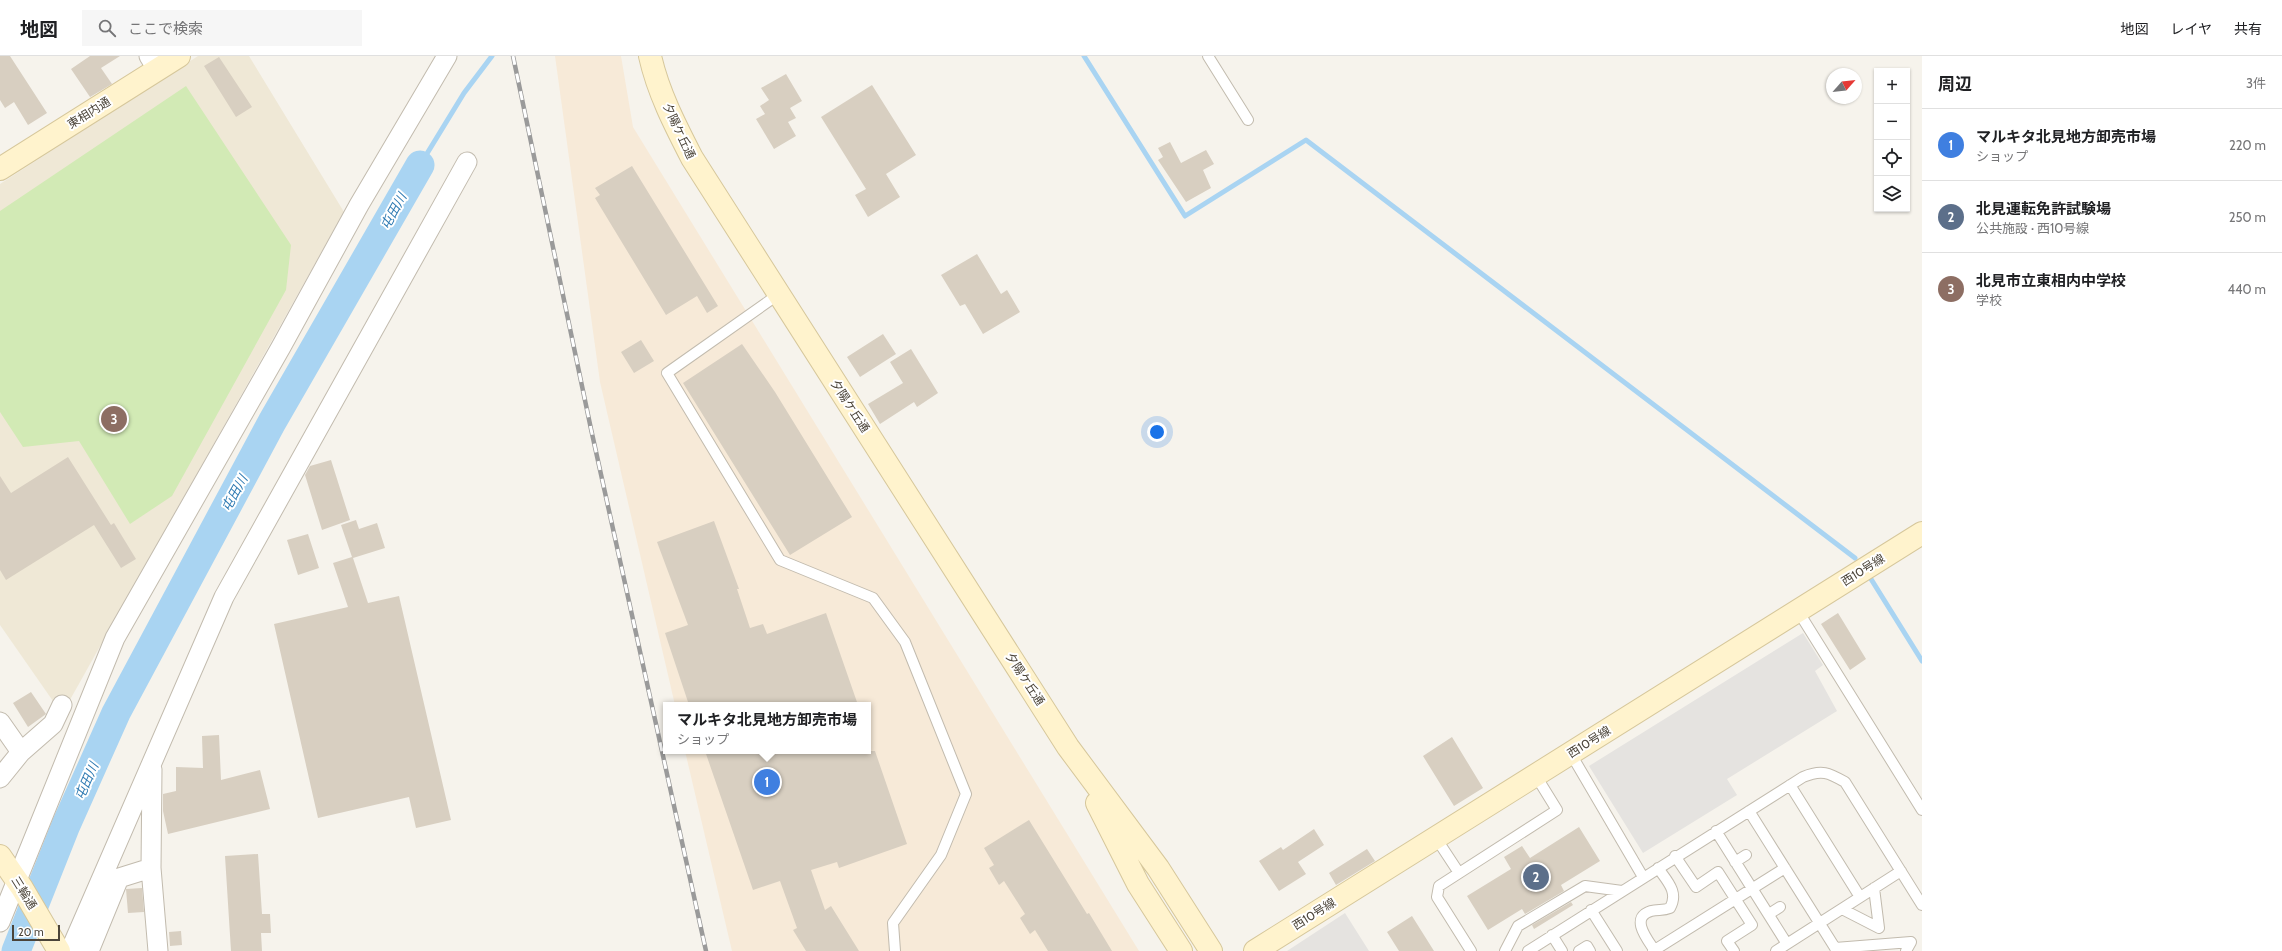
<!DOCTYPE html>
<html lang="ja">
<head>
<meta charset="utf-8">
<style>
	:root { --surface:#fff; --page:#f6f6f6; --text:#202124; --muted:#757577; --line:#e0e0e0; --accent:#b45309 }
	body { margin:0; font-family:Cabin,"Noto Sans JP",sans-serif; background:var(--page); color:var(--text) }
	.controls { position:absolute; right:12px; top:12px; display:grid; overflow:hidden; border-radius:0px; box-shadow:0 1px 3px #0004 }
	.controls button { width:36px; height:36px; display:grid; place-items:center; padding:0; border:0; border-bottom:1px solid var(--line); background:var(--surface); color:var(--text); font:20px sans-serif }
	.compass { position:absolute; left:1826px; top:12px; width:36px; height:36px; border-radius:50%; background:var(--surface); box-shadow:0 1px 3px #0004; rotate:63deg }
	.scale { position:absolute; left:12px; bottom:10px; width:48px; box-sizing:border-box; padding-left:4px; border:2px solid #4b4439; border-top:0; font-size:11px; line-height:14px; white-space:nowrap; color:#4b4439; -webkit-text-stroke:3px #fff; paint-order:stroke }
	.you { position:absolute; left:1157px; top:376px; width:14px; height:14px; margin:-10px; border:3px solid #fff; border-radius:50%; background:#1a73e8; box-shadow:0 0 0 6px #1a73e833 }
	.badge { display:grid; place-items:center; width:26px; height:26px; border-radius:50%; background:var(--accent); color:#fff; font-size:13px; font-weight:700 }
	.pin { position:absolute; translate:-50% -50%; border:2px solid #fff; box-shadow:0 1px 4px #0006 }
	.popup { position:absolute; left:663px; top:646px; width:208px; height:52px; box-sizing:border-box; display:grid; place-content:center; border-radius:0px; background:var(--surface); filter:drop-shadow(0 1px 3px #0005); font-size:13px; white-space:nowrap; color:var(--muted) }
	.popup b { font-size:15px; color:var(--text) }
	.popup::after { content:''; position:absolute; left:50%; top:100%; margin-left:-8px; border:8px solid transparent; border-top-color:var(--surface) }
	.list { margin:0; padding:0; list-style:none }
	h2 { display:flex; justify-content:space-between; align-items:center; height:52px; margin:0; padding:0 16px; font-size:17px }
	h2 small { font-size:13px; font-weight:400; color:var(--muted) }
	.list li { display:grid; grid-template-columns:26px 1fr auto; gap:12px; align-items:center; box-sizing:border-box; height:72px; padding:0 16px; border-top:1px solid var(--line) }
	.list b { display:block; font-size:15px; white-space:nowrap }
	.list p { margin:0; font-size:13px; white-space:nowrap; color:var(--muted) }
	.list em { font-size:13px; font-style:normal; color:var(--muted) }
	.icon { flex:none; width:22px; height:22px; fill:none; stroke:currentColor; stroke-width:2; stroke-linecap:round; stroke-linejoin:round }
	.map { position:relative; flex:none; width:1922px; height:895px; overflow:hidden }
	header { display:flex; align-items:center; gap:24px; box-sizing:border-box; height:56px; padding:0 20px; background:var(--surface); border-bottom:1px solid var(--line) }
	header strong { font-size:19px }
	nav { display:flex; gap:22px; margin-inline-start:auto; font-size:14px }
	.search { width:280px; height:36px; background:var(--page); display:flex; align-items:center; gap:10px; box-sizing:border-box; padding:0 14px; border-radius:0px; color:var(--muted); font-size:15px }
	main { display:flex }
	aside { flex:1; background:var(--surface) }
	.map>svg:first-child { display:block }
	.commercial { fill:#f7ead8 }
	.education { fill:#efe8d6 }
	.green { fill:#d2eab5 }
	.parking { fill:#e5e3e0 }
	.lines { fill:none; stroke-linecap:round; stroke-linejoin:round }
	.stream { stroke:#a9d4f2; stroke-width:5 }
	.river { stroke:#a9d4f2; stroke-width:29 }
	.building { fill:#d8cfc1 }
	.lane-casing { stroke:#c2bbae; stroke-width:12 }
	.street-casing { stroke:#c2bbae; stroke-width:21 }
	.secondary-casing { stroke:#d6c79b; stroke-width:24 }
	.lane { stroke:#fff; stroke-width:10 }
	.street { stroke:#fff; stroke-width:19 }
	.secondary { stroke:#fff3cd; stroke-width:22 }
	.rail-casing { stroke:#9a9a9a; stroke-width:4.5 }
	.rail { stroke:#fff; stroke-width:3; stroke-dasharray:9; stroke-linecap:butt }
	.labels { text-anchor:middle; stroke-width:4; stroke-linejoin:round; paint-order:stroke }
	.street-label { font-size:12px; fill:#4b4439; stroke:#fff }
	.water-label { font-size:13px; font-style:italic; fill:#2e7ab2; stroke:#fff }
</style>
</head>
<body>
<header>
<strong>地図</strong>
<div class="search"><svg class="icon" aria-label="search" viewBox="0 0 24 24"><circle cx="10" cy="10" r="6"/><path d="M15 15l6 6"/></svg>ここで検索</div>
<nav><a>地図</a><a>レイヤ</a><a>共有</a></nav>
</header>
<main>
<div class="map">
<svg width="1922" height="895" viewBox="0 0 1922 895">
	<rect width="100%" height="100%" fill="#f6f3ec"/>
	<path class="commercial" d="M555,0H621L633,71L1139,895H732L685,695H868V649H675L600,326Z"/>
	<path class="education" d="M198,0H249L344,156L62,658L0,569V128Z"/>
	<path class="green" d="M186,30L291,189L286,234L172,440L130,468L79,385L23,391L0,356V155Z"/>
	<path class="parking" d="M1803,577L1823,609L1815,615L1837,655L1727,723L1737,739L1643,797L1589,710Z
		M1345,857L1369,895H1287Z"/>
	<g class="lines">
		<path class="stream" d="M1084,0L1185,160L1306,84L1855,502
			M420,109L464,37L492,0
			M1871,523L1922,605"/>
		<path class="river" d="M16,895L66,769L116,657L272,366L420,109"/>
	</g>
	<path class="building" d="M0,0H10L47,57L28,69L14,46L5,52L0,44Z
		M90,0H120L101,12L112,28L90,41L71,13Z
		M219,1L252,51L236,61L204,10Z
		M786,18L802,45L790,52L796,62L788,66L796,80L774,93L756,63L765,58L760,50L769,44L761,32Z
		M872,29L916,99L886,118L900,141L868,161L855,139L866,133L821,61Z
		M1170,86L1181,107L1206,94L1214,108L1203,114L1211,132L1186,146L1158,104L1163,101L1158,92Z
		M632,110L718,250L707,257L697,240L666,259L595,142L600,139L595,132Z
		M977,198L1001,238L1007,234L1020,256L983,278L965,248L960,250L941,219Z
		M883,278L896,298L860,321L847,301Z
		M641,284L654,305L634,317L621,296Z
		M742,288L775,336L852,461L790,499L683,327Z
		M911,293L938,337L917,351L914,346L880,368L868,348L903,327L890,306Z
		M68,401L111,469L114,467L136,503L121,512L94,469L6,524L0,514V420L11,437Z
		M331,404L350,464L322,474L305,419L310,410Z
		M356,464L359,473L377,467L385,492L353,502L368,547L399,540L451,764L416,772L409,741L318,762L274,568L348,551L333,507L352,501L341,469Z
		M714,465L739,533H737L750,572L763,568L767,578L826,557L858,649H689L665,577L688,569L657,486Z
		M308,478L319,512L298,519L287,484Z
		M1838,557L1866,603L1850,614L1821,568Z
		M31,636L46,658L28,671L13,647Z
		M219,679L221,724L260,714L270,753L168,778L163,755V738L176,735V711L203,712L202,680Z
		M1452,681L1483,732L1454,750L1423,700Z
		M705,695H875L907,788L839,812L837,806L811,814L825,854L831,850L859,895H806L793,874L797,872L780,825L753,834Z
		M1029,764L1087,858L1089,857L1112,895H1048L1035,874L1030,878L1020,862L1025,858L1004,825L999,829L989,812L994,809L984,792Z
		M1579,771L1600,805L1561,829L1564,835L1525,858L1522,853L1488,874L1467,840L1511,813L1504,801L1522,790L1530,802Z
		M1314,773L1324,789L1298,806L1306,818L1279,835L1259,805L1281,791L1283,794Z
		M1367,793L1375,805L1336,829L1329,817Z
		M258,798L262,858H270L271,877H261L262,895H231L225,800Z
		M142,832L144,856L128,857L126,833Z
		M1571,846L1573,849L1534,873L1532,869Z
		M1412,860L1434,895H1399L1387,876Z
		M181,875L182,889L170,890L169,876Z"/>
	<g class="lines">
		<defs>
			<path id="lane" d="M1208,0L1248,64
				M779,238L667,317L780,504L873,542L905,586L966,738L941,799L893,867L895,895
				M1798,555L1922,754
				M1571,698L1643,821
				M1790,729L1860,841
				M1749,755L1837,895
				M1716,775L1787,888
				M1436,782L1459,817
				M1675,800L1696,831L1718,816L1752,869L1727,885L1734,895
				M1735,806L1746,799
				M1842,853L1879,872L1874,832
				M1591,854L1617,895
				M1769,858L1780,851
				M1552,879L1562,895
				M1835,892L1911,886L1906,895
				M1471,895L1437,841L1439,830L1557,754L1536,720
				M1505,895L1518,870L1585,830L1622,835
				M1528,895L1803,721C1822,713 1829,717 1845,726L1922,849
				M1579,895L1587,890L1590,895
				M1653,895L1785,812
				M1655,895C1648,884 1629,862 1651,855C1658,853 1663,855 1670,852C1679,836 1667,825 1658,812
				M1776,895L1901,815"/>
			<path id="street" d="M149,0L157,13
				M0,666L21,696
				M152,713L151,812L158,895
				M0,722L21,696L53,668L62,649
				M0,866L115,582L281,291L359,149L447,0
				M70,895L224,541L467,106
				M89,895L119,822L151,812"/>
			<path id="secondary" d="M650,0C658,36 675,69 692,102L1068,691L1158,812L1211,895
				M0,113L179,0
				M1097,747L1138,828L1181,895
				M0,800L22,832L59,895
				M1255,895L1922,477"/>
		</defs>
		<use href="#lane" class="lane-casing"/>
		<use href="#street" class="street-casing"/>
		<use href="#secondary" class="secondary-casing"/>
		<use href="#lane" class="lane"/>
		<use href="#street" class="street"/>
		<use href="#secondary" class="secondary"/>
		<defs>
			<path id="rail" d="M513,0L591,373L706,895"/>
		</defs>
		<use href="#rail" class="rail-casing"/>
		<use href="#rail" class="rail"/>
	</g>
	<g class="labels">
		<g class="street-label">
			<text transform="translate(89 57) rotate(-32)" y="4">東相内通</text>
			<text transform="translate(679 75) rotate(65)" y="4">夕陽ケ丘通</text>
			<text transform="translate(850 350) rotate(57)" y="4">夕陽ケ丘通</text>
			<text transform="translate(1863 514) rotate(-32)" y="4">西10号線</text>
			<text transform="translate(1025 623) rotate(57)" y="4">夕陽ケ丘通</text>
			<text transform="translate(1589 686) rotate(-32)" y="4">西10号線</text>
			<text transform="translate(24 837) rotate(58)" y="4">三輪通</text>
			<text transform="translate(1314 858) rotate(-32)" y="4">西10号線</text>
		</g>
		<g class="water-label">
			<text transform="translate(393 155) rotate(-61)" y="5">屯田川</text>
			<text transform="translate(234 437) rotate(-61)" y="5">屯田川</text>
			<text transform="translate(86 725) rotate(-66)" y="5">屯田川</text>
		</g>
	</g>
</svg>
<div class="controls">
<button>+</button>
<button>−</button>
<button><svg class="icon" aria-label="locate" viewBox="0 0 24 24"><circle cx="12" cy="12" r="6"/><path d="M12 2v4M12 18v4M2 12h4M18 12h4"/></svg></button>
<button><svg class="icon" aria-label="layers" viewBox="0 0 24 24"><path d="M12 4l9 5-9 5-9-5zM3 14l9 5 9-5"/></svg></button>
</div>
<svg class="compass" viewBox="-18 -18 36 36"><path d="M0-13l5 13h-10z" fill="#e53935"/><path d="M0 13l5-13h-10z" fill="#757577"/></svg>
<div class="scale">20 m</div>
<div class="you"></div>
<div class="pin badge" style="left:767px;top:726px;background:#3f7fe0">1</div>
<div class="popup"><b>マルキタ北見地方卸売市場</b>ショップ</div>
<div class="pin badge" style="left:1536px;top:821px;background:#5c6f8a">2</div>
<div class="pin badge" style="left:114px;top:363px;background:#8d6e63">3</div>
</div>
<aside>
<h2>周辺<small>3件</small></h2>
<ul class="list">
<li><span class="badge" style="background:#3f7fe0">1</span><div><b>マルキタ北見地方卸売市場</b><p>ショップ</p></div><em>220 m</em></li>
<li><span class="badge" style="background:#5c6f8a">2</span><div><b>北見運転免許試験場</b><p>公共施設 · 西10号線</p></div><em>250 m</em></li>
<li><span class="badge" style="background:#8d6e63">3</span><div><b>北見市立東相内中学校</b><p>学校</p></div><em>440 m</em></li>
</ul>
</aside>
</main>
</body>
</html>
